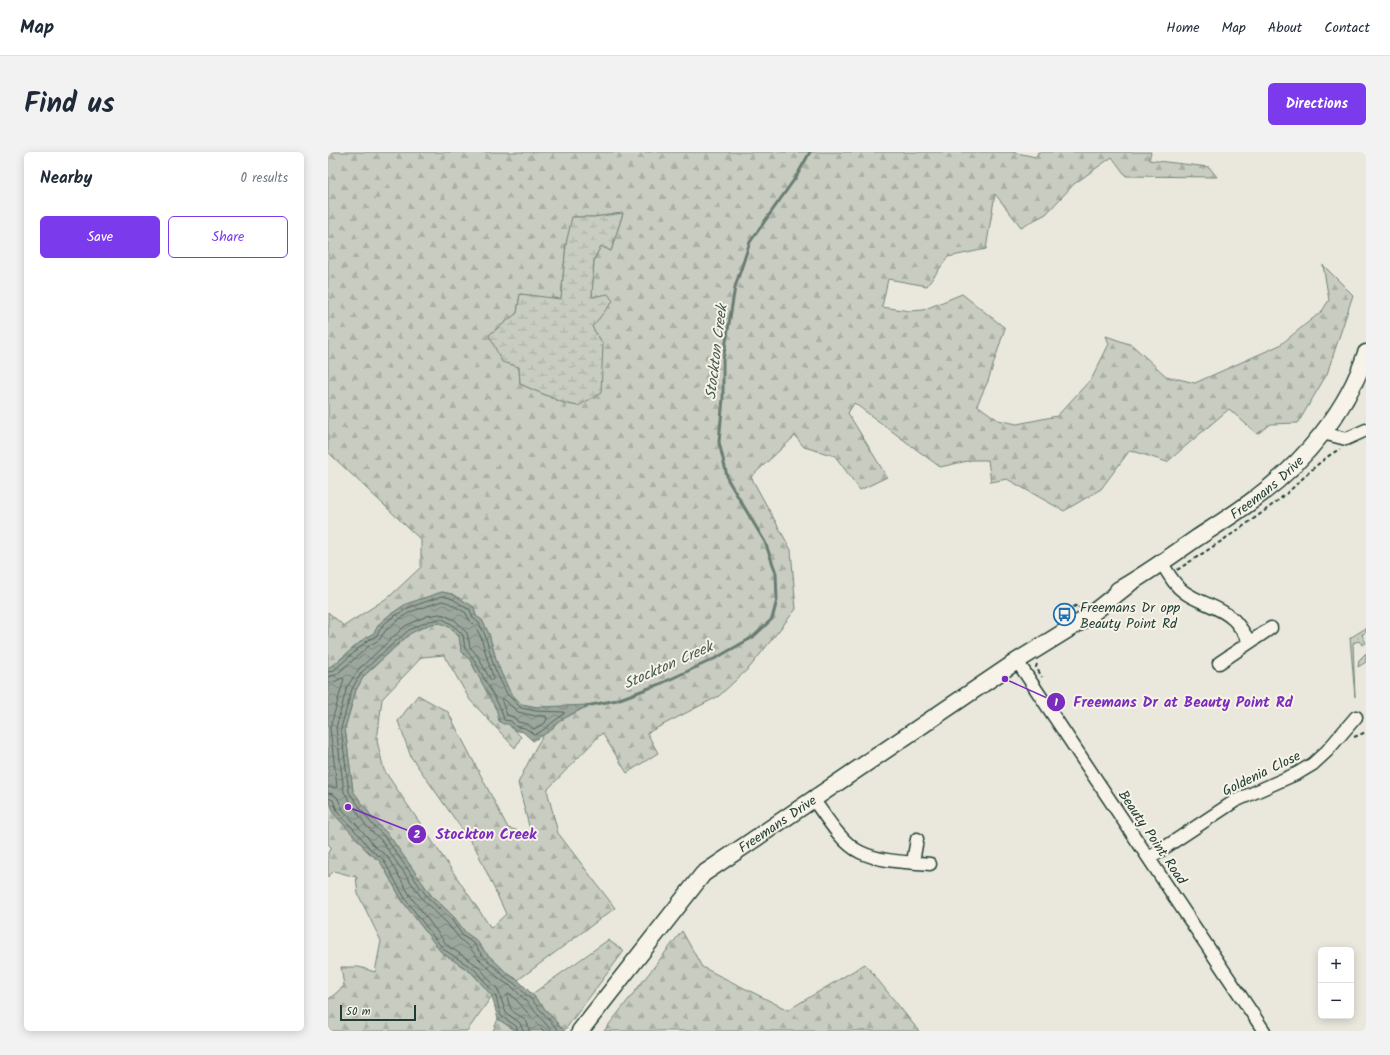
<!DOCTYPE html>
<html lang="en">
<head>
<meta charset="utf-8">
<style>
	:root { --surface:#fff; --page:#f2f2f3; --text:#1f2937; --muted:#747a83; --line:#e0e1e3; --accent:#7c3aed }
	body { margin:0; font-family:Kalam,sans-serif; background:var(--page); color:var(--text) }
	.controls { position:absolute; right:12px; bottom:12px; display:grid; overflow:hidden; border-radius:6px; box-shadow:0 2px 10px #0003 }
	.controls button { width:36px; height:36px; display:grid; place-items:center; padding:0; border:0; border-bottom:1px solid var(--line); background:var(--surface); color:var(--text); font:20px sans-serif }
	.scale { position:absolute; left:12px; bottom:10px; width:76px; box-sizing:border-box; padding-left:4px; border:2px solid #1f3d34; border-top:0; font-size:11px; line-height:14px; white-space:nowrap; color:#1f3d34; -webkit-text-stroke:3px #f7f3e8; paint-order:stroke }
	.list { margin:0; padding:0; list-style:none }
	h2 { display:flex; justify-content:space-between; align-items:center; height:52px; margin:0; padding:0 16px; font-size:17px }
	h2 small { font-size:13px; font-weight:400; color:var(--muted) }
	.actions { display:flex; gap:8px; padding:12px 16px }
	.actions a { flex:1; padding:9px 0; border:1px solid var(--accent); border-radius:6px; text-align:center; font-size:14px; color:var(--accent) }
	.actions .main { background:var(--accent); color:#fff }
	.map { position:relative; flex:none; width:1038px; height:879px; overflow:hidden; border-radius:6px }
	header { display:flex; align-items:center; gap:24px; box-sizing:border-box; height:56px; padding:0 20px; background:var(--surface); border-bottom:1px solid var(--line) }
	header strong { font-size:19px }
	nav { display:flex; gap:22px; margin-inline-start:auto; font-size:14px }
	.intro { display:flex; align-items:center; justify-content:space-between; box-sizing:border-box; height:96px; padding:0 24px }
	h1 { margin:0; font-size:28px }
	.button { padding:10px 18px; border-radius:6px; background:var(--accent); color:#fff; font-size:14px; font-weight:700 }
	main { display:flex; gap:24px; padding:0 24px }
	aside { flex:1; background:var(--surface); border-radius:6px; box-shadow:0 2px 10px #0003 }
	.map>svg:first-child { display:block }
	.grass { fill:url(#grass-dots); stroke:#74847a }
	.forest { fill:url(#forest-firs); stroke:#74847a; fill-rule:evenodd }
	.wetland { fill:url(#wetland-marsh); stroke:#74847a }
	.water { fill:url(#water-waves); stroke:#6a7c72 }
	.lines { fill:none; stroke-linecap:round; stroke-linejoin:round }
	.shore { stroke:#51675e; stroke-width:1 }
	.stream { stroke:#6a7c72; stroke-width:3 }
	.street-casing { stroke:#1f3d34; stroke-width:15 }
	.secondary-casing { stroke:#1f3d34; stroke-width:19 }
	.path { stroke:#1f3d34; stroke-width:2; stroke-dasharray:4 3; stroke-linecap:butt }
	.street { stroke:#f7f3e8; stroke-width:12 }
	.secondary { stroke:#f7f3e8; stroke-width:16 }
	.labels { text-anchor:middle; stroke-width:4; stroke-linejoin:round; paint-order:stroke }
	.street-label { font-size:14px; fill:#1f3d34; stroke:#f7f3e8 }
	.poi-label { font-size:14px; fill:#1f3d34; stroke:#f7f3e8; text-anchor:start }
	.water-label { font-size:15px; font-style:italic; fill:#445c53; stroke:#f7f3e8 }
	.leader { fill:none; stroke:#7b2cbf; stroke-width:1.5 }
	.callout-dot { fill:#7b2cbf; stroke:#f7f3e8; stroke-width:1.5 }
	.mark-label { font-size:12px; text-anchor:middle; font-weight:bold; fill:#fff }
	.callout-label { font-size:15px; text-anchor:middle; font-weight:bold; fill:#7b2cbf; stroke:#f7f3e8; stroke-width:4; stroke-linejoin:round; paint-order:stroke }
</style>
</head>
<body>
<header>
<strong>Map</strong>
<nav><a>Home</a><a>Map</a><a>About</a><a>Contact</a></nav>
</header>
<div class="intro"><h1>Find us</h1><a class="button">Directions</a></div>
<main>
<aside>
<h2>Nearby<small>0 results</small></h2>
<ul class="list">
</ul>
<div class="actions"><a class="main">Save</a><a>Share</a></div>
</aside>
<div class="map">
<svg width="1038" height="879" viewBox="0 0 1038 879">
	<defs>
		<pattern id="grass-dots" width="8" height="8" patternUnits="userSpaceOnUse"><rect width="8" height="8" fill="#c8ccc1"/><path d="M2 2h.1M6 6h.1" fill="none" stroke="#abb0a6" stroke-width="1.8" stroke-linecap="round"/></pattern>
		<pattern id="forest-firs" width="22" height="20" patternUnits="userSpaceOnUse"><rect width="22" height="20" fill="#c8ccc1"/><path d="M5 1l3.5 6h-7zM16 11l3.5 6h-7z" fill="#abb0a6"/></pattern>
		<pattern id="wetland-marsh" width="20" height="14" patternUnits="userSpaceOnUse"><rect width="20" height="14" fill="#c8ccc1"/><path d="M1 5h8M5 5V1M11 12h8M15 12V8" fill="none" stroke="#abb0a6"/></pattern>
		<pattern id="water-waves" width="16" height="10" patternUnits="userSpaceOnUse"><rect width="16" height="10" fill="#9ca69c"/><path d="M0 5q4-4 8 0t8 0" fill="none" stroke="#7f8880"/></pattern>
	</defs>
	<rect width="100%" height="100%" fill="#eae8dd"/>
	<filter id="ink" filterUnits="userSpaceOnUse"><feTurbulence type="fractalNoise" baseFrequency=".025" numOctaves="2"/><feDisplacementMap in="SourceGraphic" scale="8" xChannelSelector="R" yChannelSelector="G"/><feConvolveMatrix kernelMatrix="1 2 1 2 8 2 1 2 1" color-interpolation-filters="sRGB"/></filter>
	<g filter="url(#ink)">
		<path class="grass" d="M1038,476V480L1034,483L1038,491L1034,493L1031,489L1025,491L1027,545L1022,486Z
			M1038,501V510L1030,515L1031,508Z"/>
		<path class="forest" d="M0,0H684L708,5L710,0H823L821,8L881,15L889,25L798,24L784,5L746,32L718,62L693,75L667,42L658,97L620,105L599,134L560,127L554,155L582,159L595,158L634,142L677,176L660,229L649,253L670,268L689,272L729,264L764,226L781,192L778,184L804,193L838,224L867,231L952,193L994,159L1001,148L995,113L1025,143L999,222L970,271L943,272L929,282L901,257L839,310L802,298L773,337L736,359L679,327L663,330L660,308H644L612,315L526,251L520,261L559,325L532,338L507,304L476,295L467,284L423,325L463,398L468,457L422,515L391,544L319,581L330,601L299,621L274,581L219,638L230,681L287,756L190,828L179,821L157,800L148,788L138,781L126,765L103,743L60,682L47,669L25,639L17,576L28,538L36,524L83,481L102,472L113,471L123,476L132,485L133,499L142,508L169,559L171,569L181,572L193,585L187,596L142,548L116,503L94,505L54,547L49,589L56,618L163,776L178,762L148,697L83,605L70,569L90,543L120,560L180,676L203,682L190,631L208,595L216,582L225,577L226,573L235,567L260,554L209,555L193,552L182,540L170,514L161,482L154,468L148,464L146,455L124,442L114,440L78,452L60,464L51,472L46,481L37,486L9,510L0,516V460L16,474L62,444L93,415V388L0,300ZM295,61L283,99L273,94L266,107L264,145V175L275,192L250,254L236,251L192,232L191,215L161,183L189,161L192,142L233,148L238,92L245,65H266Z
			M0,644L7,663L29,687L40,700L52,709L75,750L113,800L144,821L164,844L139,879H0V848L16,834L13,815H31L47,820L53,789L30,742L28,725L6,719L0,725V700L4,696L0,692Z
			M354,779L374,815L460,858L537,812L591,879H276Z
			M280,788L296,799L236,879L204,842Z
			M170,867L188,879H165Z"/>
		<path class="wetland" d="M295,61L283,99L273,94L266,107L264,145L280,142L285,149L264,175L275,192L273,241L250,254L236,251L192,232L191,215L174,210L161,183L189,161L192,142L233,147L238,92L244,65H266Z"/>
		<path class="water" d="M114,440L124,442L146,455L148,464L154,468L161,482L170,514L182,540L193,552L209,555L261,553C253,558 228,568 225,577L205,589L195,580L185,578L181,572H175L171,569L169,559L142,508L133,499L131,485L123,476L113,471L102,472L83,481L63,498L36,524L28,538L17,576L25,639L47,669L60,682L103,743L126,765L138,781L148,788L157,800L179,821L190,828L204,842L236,879H188L170,867L164,844L144,821L113,800L75,750L52,709L40,700L29,687L7,663L0,646V516L9,510L37,486L46,481L51,472L60,464L78,452Z"/>
		<g class="lines">
			<path class="shore" d="M0,520L5,519L39,489L49,483L54,474L62,467L80,456L114,444L123,446L142,458L145,466L151,471L157,483L166,515L179,542L193,556L208,559L236,560V562C225,569 218,577 207,583L197,576L187,574L183,569L176,568L173,557L145,506L137,497L135,483L125,473L115,467L101,469L81,478L61,495L33,521L24,537L13,576L21,640L43,671L57,685L100,746L123,767L135,784L145,791L154,803L176,824L187,832L201,845L231,879
				M0,525L8,523L42,493L51,488L58,478L66,471L82,460L114,449L121,451L138,461L141,468L147,474L153,485L162,516L166,526L164,528L162,527L149,503L142,495L139,481L127,468L116,463L111,462L99,464L77,474L30,518L19,535L8,576L16,640L39,675L53,688L96,749L119,771L132,787L141,795L150,806L173,828L184,835L197,848L224,879
				M0,531L6,530L14,526L16,527L2,576L9,635L7,636L0,635
				M175,547L177,548L190,560L207,564H218L219,567L217,571L206,577L200,572L190,570L186,565L179,563L174,550Z
				M0,641L5,642L9,645L15,658L36,681L46,694L59,704L83,745L119,793L150,814L170,838L178,861L192,871L195,879
				M0,646L5,648L10,661L32,684L43,698L55,707L78,748L115,797L147,818L167,842L173,864L188,874L190,879
				M201,879C200,862 189,866 183,857C181,854 180,848 179,844L180,842H183L216,879"/>
			<path class="stream" d="M258,554L289,548L332,532L388,506L425,485L444,467L449,448L448,421L437,390L400,328L391,290L395,246V208L407,135L422,90L468,25L482,0"/>
			<defs>
				<path id="street" d="M995,281L1018,287L1038,278
					M833,410C840,421 846,433 856,440C871,451 891,454 905,467C912,474 917,483 922,490
					M689,509L936,879
					M891,511L943,476
					M485,647C497,663 513,691 532,700C552,710 580,710 602,712
					M821,706L907,649L970,621L985,612L999,599L1028,565
					M585,710L589,687"/>
				<g id="secondary">
					<path id="s1" d="M790,438C817,423 843,404 869,386C889,373 910,360 929,345C976,310 1020,258 1038,201"/>
					<path id="s2" d="M252,879L375,722L689,509L757,467L800,433"/>
				</g>
			</defs>
			<use href="#street" class="street-casing"/>
			<use href="#secondary" class="secondary-casing"/>
			<path class="path" d="M849,418C886,394 924,370 958,342C975,327 991,308 1012,297
				M727,466L749,453L751,456
				M709,512L708,515L714,525
				M1026,585L1038,580"/>
			<use href="#street" class="street"/>
			<use href="#secondary" class="secondary"/>
		</g>
	</g>
	<defs>
		<symbol id="bus-ring" viewBox="-11 -11 22 22"><circle r="9.5" fill="#f7f3e8" stroke="#1f6fb2" stroke-width="1.5"/><path d="M-5-6H5V4H4V6H2V4H-2V6H-4V4H-5ZM-3.5-4V0h7V-4ZM-3.5 1.2v1.5H-2V1.2ZM2 1.2v1.5H3.5V1.2Z" fill="#1f6fb2"/></symbol>
	</defs>
	<g fill-rule="evenodd">
		<use href="#bus-ring" x="724" y="450" width="25" height="25"/>
	</g>
	<g class="labels">
		<g class="street-label">
			<text dy="5" stroke="none"><textPath href="#s1" startOffset="181">Freemans Drive</textPath></text>
			<text transform="translate(933 621) rotate(-26)" y="5">Goldenia Close</text>
			<text dy="5" stroke="none"><textPath href="#s2" startOffset="289">Freemans Drive</textPath></text>
			<text transform="translate(825 685) rotate(56)" y="5">Beauty Point Road</text>
		</g>
		<g class="poi-label">
			<text x="752" y="460">Freemans Dr opp<tspan x="752" dy="16">Beauty Point Rd</tspan></text>
		</g>
		<g class="water-label">
			<text transform="translate(388 200) rotate(-83)" y="5">Stockton Creek</text>
			<text transform="translate(340 513) rotate(-24)" y="5">Stockton Creek</text>
		</g>
	</g>
	<path class="leader" d="M677 527L728 550M20 655L89 682"/>
	<g class="callout-dot">
		<circle cx="677" cy="527" r="4"/>
		<circle cx="20" cy="655" r="4"/>
		<circle cx="728" cy="550" r="10"/>
		<circle cx="89" cy="682" r="10"/>
	</g>
	<g class="mark-label">
		<text x="728" y="554">1</text>
		<text x="89" y="686">2</text>
	</g>
	<g class="callout-label">
		<text x="855" y="555">Freemans Dr at Beauty Point Rd</text>
		<text x="158" y="687">Stockton Creek</text>
	</g>
</svg>
<div class="controls">
<button>+</button>
<button>−</button>
</div>
<div class="scale">50 m</div>
</div>
</main>
</body>
</html>
